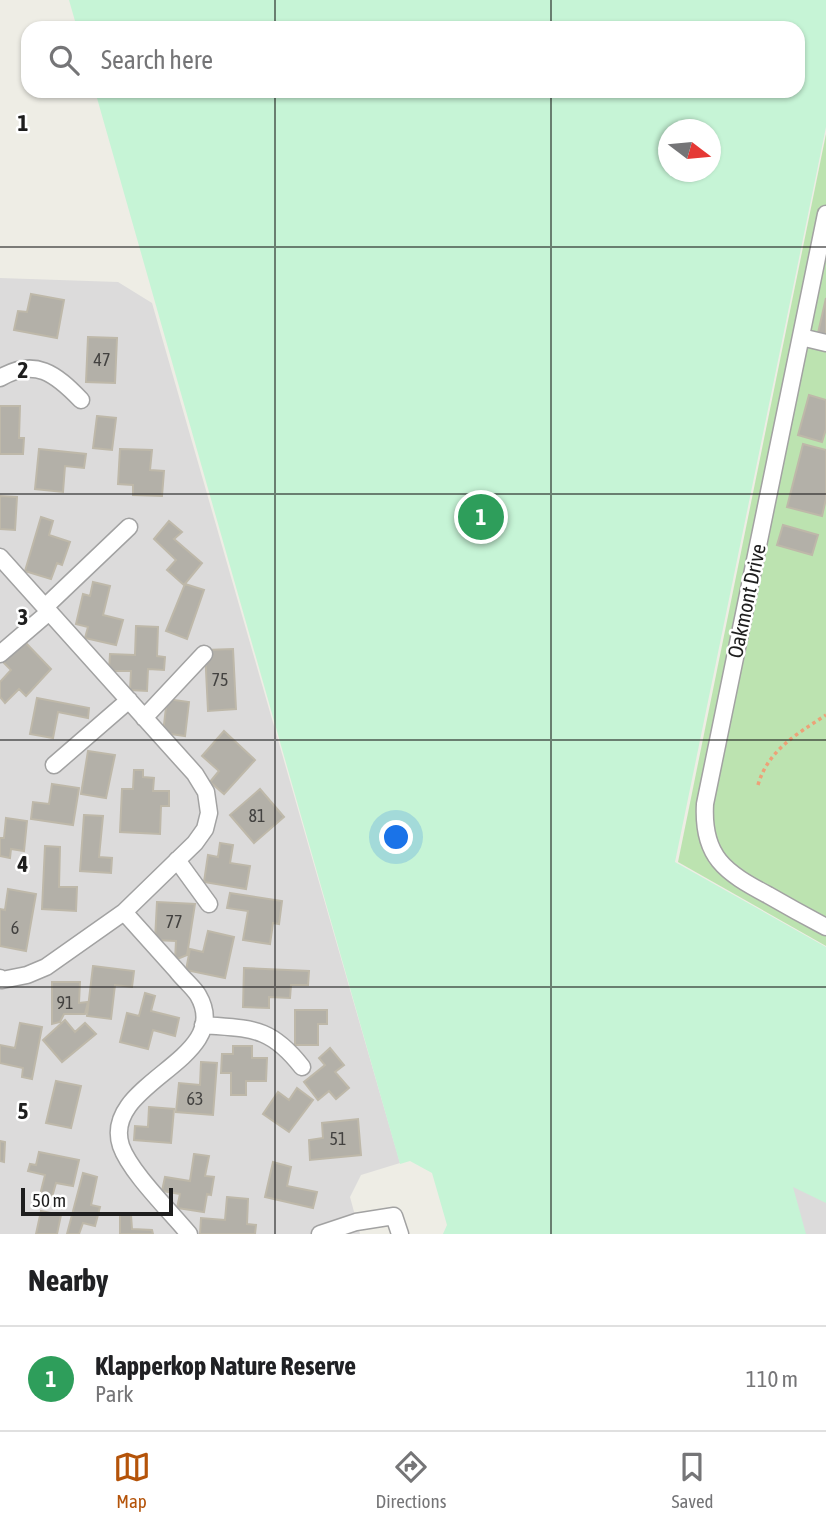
<!DOCTYPE html>
<html lang="en">
<head>
<meta charset="utf-8">
<style>
	:root { --surface:#fff; --page:#f2f2f2; --text:#202124; --muted:#757577; --line:#e0e0e0; --accent:#b45309 }
	body { margin:0; font-family:"Asap Condensed",sans-serif; background:var(--page); color:var(--text) }
	.compass { position:absolute; left:658px; top:119px; width:63px; height:63px; border-radius:50%; background:var(--surface); box-shadow:0 2px 5px #0004; rotate:106deg }
	.scale { position:absolute; left:21px; bottom:18px; width:152px; box-sizing:border-box; padding-left:7px; border:4px solid #1e1e1e; border-top:0; font-size:19px; line-height:24px; white-space:nowrap; color:#1e1e1e; -webkit-text-stroke:5px #fff; paint-order:stroke }
	.you { position:absolute; left:397px; top:838px; width:24px; height:24px; margin:-18px; border:5px solid #fff; border-radius:50%; background:#1a73e8; box-shadow:0 0 0 10px #1a73e833 }
	.badge { display:grid; place-items:center; width:46px; height:46px; border-radius:50%; background:var(--accent); color:#fff; font-size:23px; font-weight:700 }
	.pin { position:absolute; translate:-50% -50%; border:4px solid #fff; box-shadow:0 2px 7px #0006 }
	.list { margin:0; padding:0; list-style:none }
	h2 { display:flex; justify-content:space-between; align-items:center; height:91px; margin:0; padding:0 28px; font-size:30px }
	h2 small { font-size:23px; font-weight:400; color:var(--muted) }
	.list li { display:grid; grid-template-columns:46px 1fr auto; gap:21px; align-items:center; box-sizing:border-box; height:105px; padding:0 28px; border-top:2px solid var(--line) }
	.list b { display:block; font-size:26px; white-space:nowrap }
	.list p { margin:0; font-size:23px; white-space:nowrap; color:var(--muted) }
	.list em { font-size:23px; font-style:normal; color:var(--muted) }
	.icon { flex:none; width:38px; height:38px; fill:none; stroke:currentColor; stroke-width:2; stroke-linecap:round; stroke-linejoin:round }
	.map { position:relative; flex:none; width:826px; height:1234px; overflow:hidden }
	.search { position:absolute; background:var(--surface); box-shadow:0 2px 5px #0004; left:21px; right:21px; top:21px; height:77px; display:flex; align-items:center; gap:18px; box-sizing:border-box; padding:0 24px; border-radius:21px; color:var(--muted); font-size:26px }
	.sheet { height:196px; background:var(--surface) }
	nav { display:flex; justify-content:space-around; align-items:center; box-sizing:border-box; height:98px; border-top:2px solid var(--line); background:var(--surface); font-size:19px; color:var(--muted) }
	nav a { display:grid; justify-items:center; gap:4px }
	nav .on { color:var(--accent) }
	.map>svg:first-child { display:block }
	.residential { fill:#dcdbdb }
	.grass { fill:#bce3b0 }
	.park { fill:#c6f4d6; fill-rule:evenodd }
	.building { fill:#b3b0a8; stroke:#beb8a9; stroke-width:2 }
	.lines { fill:none; stroke-linecap:round; stroke-linejoin:round }
	.street-casing { stroke:#a2a2a2; stroke-width:19 }
	.path { stroke:#eca278; stroke-width:3.5; stroke-dasharray:3.5 3.5; stroke-linecap:butt }
	.street { stroke:#fff; stroke-width:16 }
	.grid { fill:none; stroke:#1e1e1e; stroke-width:2; stroke-opacity:0.55 }
	.labels { text-anchor:middle; stroke-width:5; stroke-linejoin:round; paint-order:stroke }
	.number-label { font-size:18px; fill:#434240 }
	.street-label { font-size:21px; fill:#1e1e1e; stroke:#fff }
	.grid-label { font-size:23px; text-anchor:middle; font-weight:bold; fill:#1e1e1e; stroke:#fff; stroke-width:5; stroke-linejoin:round; paint-order:stroke }
</style>
</head>
<body>
<div class="map">
<svg width="826" height="1234" viewBox="0 0 826 1234">
	<rect width="100%" height="100%" fill="#eeede5"/>
	<path class="residential" d="M0,278L118,282L152,303L400,1163L361,1175L350,1197L360,1234H0Z
		M788,1181L826,1199V1234H803Z"/>
	<path class="grass" d="M826,134V946L678,862Z"/>
	<path class="park" d="M69,0H826V127L675,862L826,947V1203L793,1187L806,1234H443L447,1225L432,1173L410,1161L400,1164L95,91H798V28H77ZM668,130H710V172H668Z"/>
	<path class="building" d="M31,294L64,300L57,338L14,330L18,311L27,312Z
		M826,298V335L818,333Z
		M88,337L117,338L115,383L86,382Z
		M809,395L826,400V429L822,442L798,435Z
		M0,406H20L19,438H24L23,454H0Z
		M97,416L116,418L112,450L93,448Z
		M803,444L826,450V499L822,516L787,507Z
		M39,449L86,454L84,468L65,466L63,492L35,489Z
		M120,449L152,450L150,470L164,471L162,496L133,495V485L118,484Z
		M0,496L17,497L15,530L0,529Z
		M41,517L53,521L49,535L70,542L62,565L57,563L51,579L25,571Z
		M169,521L182,532L174,539L202,563L184,585L167,570L176,560L154,539Z
		M783,525L818,535L812,555L777,545Z
		M93,582L110,586L103,615L123,620L116,645L85,638L88,627L76,624L83,594L90,596Z
		M185,584L204,590L187,639L166,631Z
		M136,626L158,627L157,656L165,657L164,670L148,669L147,691L130,690L131,671H109L110,654L135,655Z
		M24,641L51,669L26,696L19,689L5,703L0,697V682L11,670L3,662Z
		M233,649L236,709L208,711L205,650Z
		M37,698L89,708L88,718L58,712L53,738L30,734Z
		M167,699L189,702L185,736L163,733Z
		M224,731L255,760L224,794L210,782L219,771L202,756Z
		M88,751L115,755L106,798L81,794Z
		M134,770H143V777L154,778L153,791H169V806H161L160,834L120,832L122,789H133Z
		M52,784L79,788L73,825L31,819L33,802L49,804Z
		M260,789L284,817L254,843L230,815Z
		M84,815L103,816L99,857L112,858L111,873L80,871Z
		M6,818L27,821L24,851L11,849L10,858L0,856V838H4Z
		M220,843L233,845L230,863L250,866L246,889L204,882L208,855L218,857Z
		M45,846L60,847L59,887H77L76,911L42,909Z
		M8,889L36,894L26,951L0,946V909L5,910Z
		M230,893L282,901L279,924L273,923L270,944L243,940L248,911L227,908Z
		M157,902L195,904L187,955L175,960L176,941L155,940Z
		M208,931L234,937L225,978L186,970L190,949L203,952Z
		M93,966L134,971L132,987L115,985L111,1019L87,1016Z
		M244,968L309,971L308,985H291L290,998L269,997V1008L243,1007Z
		M52,982H80L79,1003L88,1002L85,1014H64L60,1022L52,1024Z
		M145,993L155,996L151,1011L179,1018L175,1036L153,1030L148,1049L120,1042L127,1013L139,1016Z
		M295,1010H327V1024H318V1045H295Z
		M65,1020L75,1032L85,1023L96,1034L62,1062L43,1040Z
		M20,1023L42,1027L32,1079L22,1077L23,1068L0,1063V1045L15,1048Z
		M233,1046H252V1058H267L266,1081H246V1095H231V1073H221L222,1054H233Z
		M330,1048L344,1065L335,1072L349,1088L336,1099L329,1091L318,1100L304,1082L325,1065L319,1058Z
		M201,1062L217,1063L213,1115L176,1112L179,1083L200,1085Z
		M56,1081L81,1086L71,1128L46,1123Z
		M297,1088L313,1100L289,1132L263,1114L278,1092L289,1100Z
		M149,1107L174,1109L171,1143L134,1140L135,1126L148,1127Z
		M358,1119L361,1155L310,1160L309,1140L323,1138L322,1123Z
		M0,1141L5,1142L4,1162L0,1161Z
		M39,1152L79,1160L73,1186L56,1183L52,1197L40,1195L45,1175L28,1171L30,1164L36,1165Z
		M194,1154L209,1156L205,1176L214,1177L211,1195L207,1194L204,1212L177,1208L180,1194L162,1191L165,1177L190,1181Z
		M273,1162L291,1167L287,1186L317,1192L313,1208L265,1197Z
		M83,1173L97,1177L91,1205L100,1207L95,1226L83,1223L79,1234H67Z
		M227,1197L248,1199L247,1224L256,1225L255,1234H200L201,1218L225,1220Z
		M41,1211L61,1215L57,1234H36Z
		M120,1215H131L132,1229L152,1230L153,1234H120Z"/>
	<g class="lines">
		<defs>
			<path id="street" d="M826,214L705,804C702,857 725,872 768,895C787,906 807,917 826,927
				M801,337L826,343
				M0,378C35,357 56,374 81,400
				M0,557L195,774L206,792L209,813L205,829L195,843L124,912L46,967L27,975L2,980L0,978
				M45,607L129,527
				M0,654L49,612
				M144,718L204,654
				M54,765L129,700
				M177,860L209,904
				M124,912C141,931 159,951 177,971C183,979 193,987 198,995C236,1060 100,1082 121,1146C130,1172 170,1211 189,1234
				M203,1025C251,1029 270,1026 302,1067
				M320,1234L356,1222L394,1216L400,1234"/>
		</defs>
		<use href="#street" class="street-casing"/>
		<path class="path" d="M758,785C768,750 797,734 826,715"/>
		<use href="#street" class="street"/>
	</g>
	<path class="grid" d="M275,0V28M551,0V28M275,91V1234M551,91V1234M0,247H826M0,494H826M0,740H826M0,987H826"/>
	<g class="labels">
		<g class="number-label">
			<text x="102" y="366">47</text>
			<text x="220" y="686">75</text>
			<text x="257" y="822">81</text>
			<text x="174" y="928">77</text>
			<text x="15" y="934">6</text>
			<text x="65" y="1009">91</text>
			<text x="195" y="1105">63</text>
			<text x="338" y="1145">51</text>
		</g>
		<g class="street-label">
			<text transform="translate(747 601) rotate(-78)" y="7">Oakmont Drive</text>
		</g>
	</g>
	<g class="grid-label">
		<text x="23" y="131">1</text>
		<text x="23" y="378">2</text>
		<text x="23" y="625">3</text>
		<text x="23" y="872">4</text>
		<text x="23" y="1119">5</text>
	</g>
</svg>
<svg class="compass" viewBox="-18 -18 36 36"><path d="M0-13l5 13h-10z" fill="#e53935"/><path d="M0 13l5-13h-10z" fill="#757577"/></svg>
<div class="scale">50 m</div>
<div class="you"></div>
<div class="pin badge" style="left:481px;top:517px;background:#2e9e5b">1</div>
<div class="search"><svg class="icon" aria-label="search" viewBox="0 0 24 24"><circle cx="10" cy="10" r="6"/><path d="M15 15l6 6"/></svg>Search here</div>
</div>
<section class="sheet">
<h2>Nearby<small></small></h2>
<ul class="list">
<li><span class="badge" style="background:#2e9e5b">1</span><div><b>Klapperkop Nature Reserve</b><p>Park</p></div><em>110 m</em></li>
</ul>
</section>
<nav>
<a class="on"><svg class="icon" aria-label="map" viewBox="0 0 24 24"><path d="M3 6l6-2 6 2 6-2v14l-6 2-6-2-6 2zM9 4v14M15 6v14"/></svg>Map</a>
<a><svg class="icon" aria-label="directions" viewBox="0 0 24 24"><path d="M12 3l9 9-9 9-9-9zM9 14v-3h6M13 9l2 2-2 2"/></svg>Directions</a>
<a><svg class="icon" aria-label="saved" viewBox="0 0 24 24"><path d="M7 4h10v16l-5-4-5 4z"/></svg>Saved</a>
</nav>
</body>
</html>
